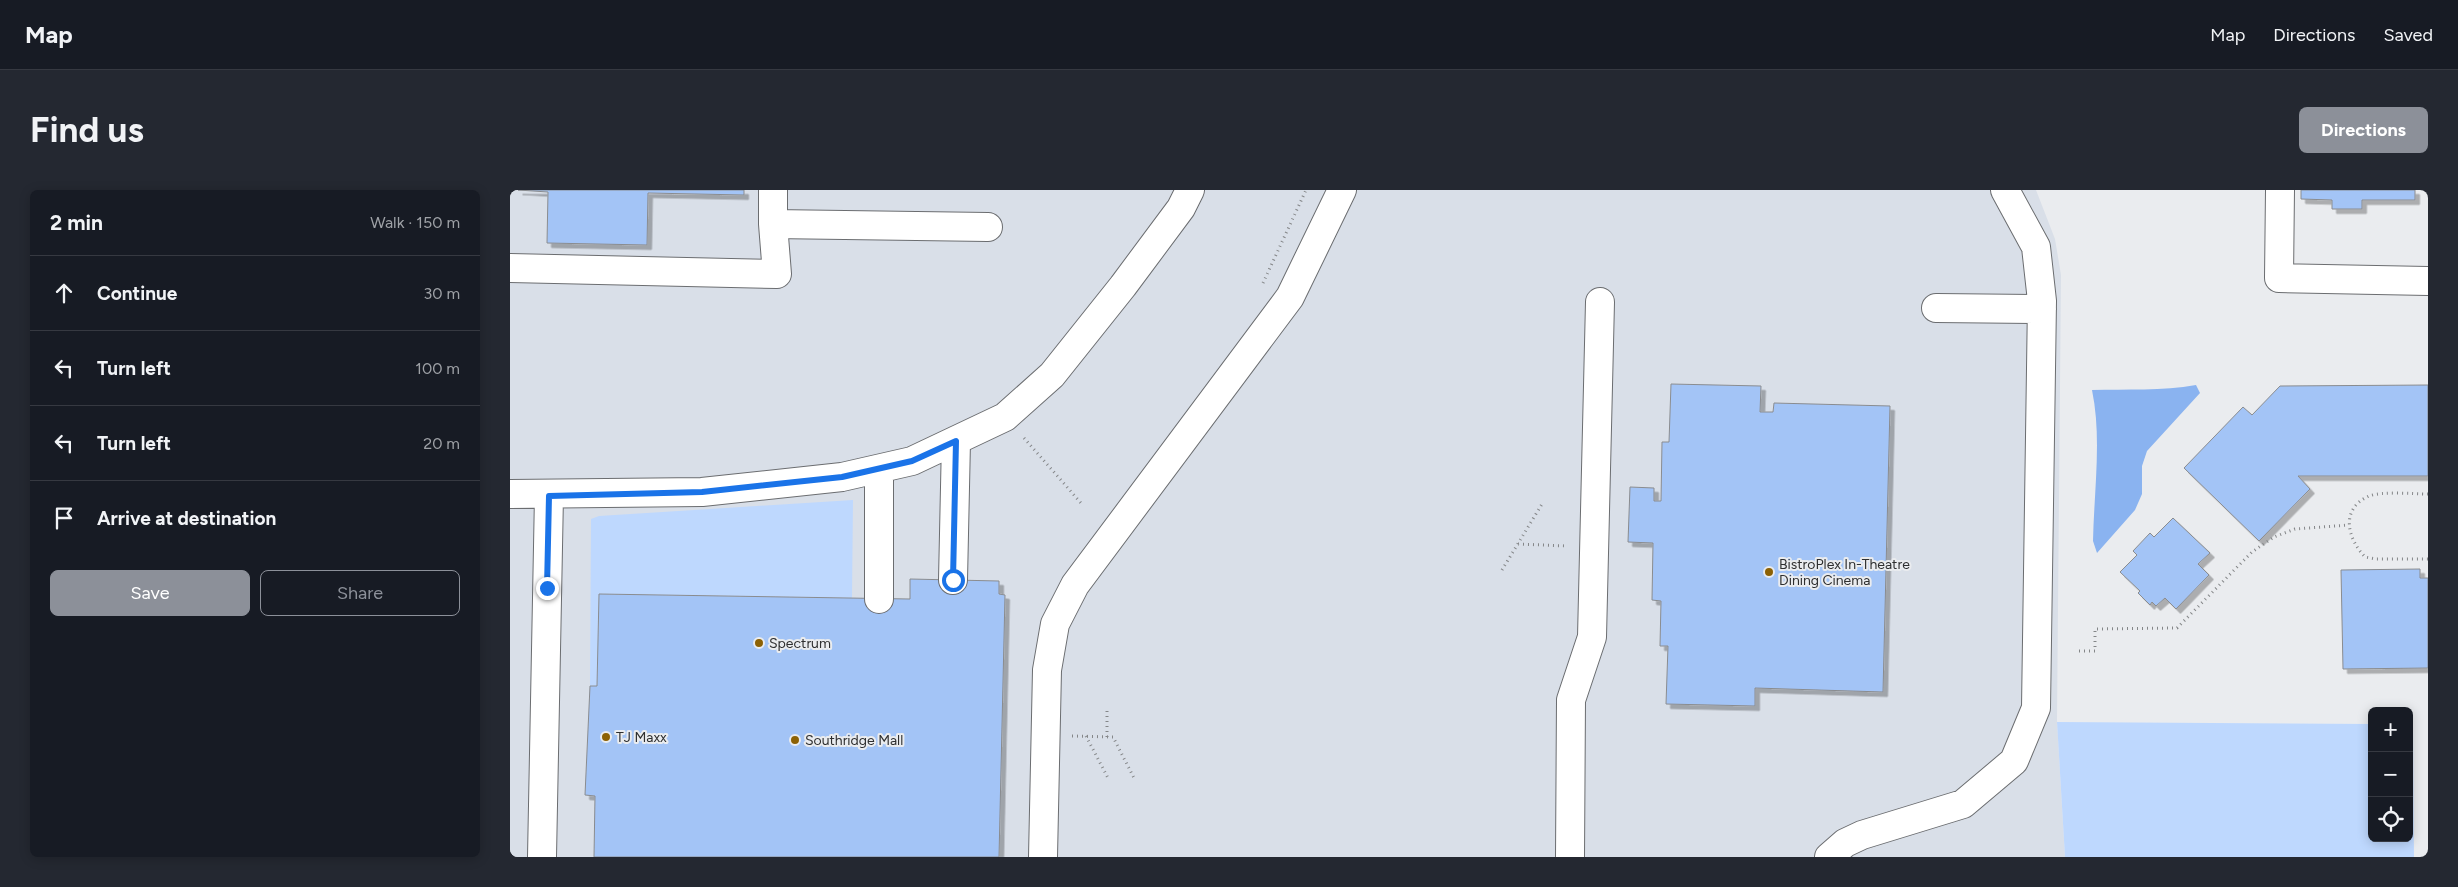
<!DOCTYPE html>
<html lang="en">
<head>
<meta charset="utf-8">
<style>
	:root { --surface:#171b24; --page:#242831; --text:#f1f3f6; --muted:#9ea1a6; --line:#363941; --accent:#8c9099 }
	body { margin:0; font-family:Figtree,sans-serif; background:var(--page); color:var(--text) }
	.controls { position:absolute; right:15px; bottom:15px; display:grid; overflow:hidden; border-radius:8px; box-shadow:0 2px 12px #0003 }
	.controls button { width:45px; height:45px; display:grid; place-items:center; padding:0; border:0; border-bottom:1px solid var(--line); background:var(--surface); color:var(--text); font:25px sans-serif }
	.stop { position:absolute; width:15px; height:15px; margin:-11px; border:4px solid #1a73e8; border-radius:50%; background:#fff }
	.stop.end { background:#1a73e8; border-color:#fff; box-shadow:0 1px 5px #0008 }
	.list { margin:0; padding:0; list-style:none }
	h2 { display:flex; justify-content:space-between; align-items:center; height:65px; margin:0; padding:0 20px; font-size:21px }
	h2 small { font-size:16px; font-weight:400; color:var(--muted) }
	.list li { display:grid; grid-template-columns:32px 1fr auto; gap:15px; align-items:center; box-sizing:border-box; height:75px; padding:0 20px; border-top:1px solid var(--line) }
	.list b { display:block; font-size:19px; white-space:nowrap }
	.list em { font-size:16px; font-style:normal; color:var(--muted) }
	.actions { display:flex; gap:10px; padding:15px 20px }
	.actions a { flex:1; padding:11px 0; border:1px solid var(--accent); border-radius:8px; text-align:center; font-size:18px; color:var(--accent) }
	.actions .main { background:var(--accent); color:#fff }
	.icon { flex:none; width:28px; height:28px; fill:none; stroke:currentColor; stroke-width:2; stroke-linecap:round; stroke-linejoin:round }
	.map { position:relative; flex:none; width:1918px; height:667px; overflow:hidden; border-radius:8px }
	header { display:flex; align-items:center; gap:30px; box-sizing:border-box; height:70px; padding:0 25px; background:var(--surface); border-bottom:1px solid var(--line) }
	header strong { font-size:24px }
	nav { display:flex; gap:28px; margin-inline-start:auto; font-size:18px }
	.intro { display:flex; align-items:center; justify-content:space-between; box-sizing:border-box; height:120px; padding:0 30px }
	h1 { margin:0; font-size:35px }
	.button { padding:12px 22px; border-radius:8px; background:var(--accent); color:#fff; font-size:18px; font-weight:700 }
	main { display:flex; gap:30px; padding:0 30px }
	aside { flex:1; background:var(--surface); border-radius:8px; box-shadow:0 2px 12px #0003 }
	.map>svg:first-child { display:block }
	.built { fill:#d9dfe8 }
	.green { fill:#bed8fe }
	.water { fill:#8ab3f0 }
	.building { fill:#a3c4f6; stroke:#8a8c8f; filter:url(#shadow) }
	.lines { fill:none; stroke-linecap:round; stroke-linejoin:round }
	.minor-casing { stroke:#6b6d70; stroke-width:30 }
	.path { stroke:#848688; stroke-width:3; stroke-dasharray:1 4; stroke-linecap:butt }
	.minor { stroke:#fff; stroke-width:28 }
	.route { stroke:#1a73e8; stroke-width:6 }
	.poi-dot { fill:#8c6104; stroke:#eaecef; stroke-width:2 }
	.labels { text-anchor:middle; stroke-width:4; stroke-linejoin:round; paint-order:stroke }
	.poi-label { font-size:14px; fill:#2e2f30; stroke:#eaecef; text-anchor:start }
</style>
</head>
<body>
<header>
<strong>Map</strong>
<nav><a>Map</a><a>Directions</a><a>Saved</a></nav>
</header>
<div class="intro"><h1>Find us</h1><a class="button">Directions</a></div>
<main>
<aside>
<h2>2 min<small>Walk · 150 m</small></h2>
<ul class="list">
<li><svg class="icon" aria-label="ahead" viewBox="0 0 24 24"><path d="M12 20V5M6 11l6-6 6 6"/></svg><div><b>Continue</b></div><em>30 m</em></li>
<li><svg class="icon" aria-label="left" viewBox="0 0 24 24"><path d="M17 20v-9H6M10 6l-5 5 5 5"/></svg><div><b>Turn left</b></div><em>100 m</em></li>
<li><svg class="icon" aria-label="left" viewBox="0 0 24 24"><path d="M17 20v-9H6M10 6l-5 5 5 5"/></svg><div><b>Turn left</b></div><em>20 m</em></li>
<li><svg class="icon" aria-label="arrive" viewBox="0 0 24 24"><path d="M6 21V4h12l-3 4 3 4H6"/></svg><div><b>Arrive at destination</b></div></li>
</ul>
<div class="actions"><a class="main">Save</a><a>Share</a></div>
</aside>
<div class="map">
<svg width="1918" height="667" viewBox="0 0 1918 667">
	<defs>
		<filter id="shadow"><feDropShadow dx="4.5" dy="4.5" stdDeviation="0" flood-color="#0004"/></filter>
	</defs>
	<rect width="100%" height="100%" fill="#eaecef"/>
	<path class="built" d="M0,0H1526L1545,49L1551,85L1547,531L1555,667H0Z"/>
	<path class="green" d="M343,310L342,408L89,404L87,496H80L81,329L89,326Z
		M1547,532L1862,534V648H1899V534H1903L1904,667H1555Z"/>
	<path class="water" d="M1686,195L1690,203L1637,261L1632,276V304L1625,320L1587,363L1583,351C1584,301 1592,248 1582,200C1617,199 1652,201 1686,195Z"/>
	<path class="building" d="M8,0H234V5L138,3L137,55L37,53L38,2Z
		M1791,0H1905V10H1852V19H1822V10L1791,9Z
		M1161,194L1251,196L1250,222H1263L1264,213L1380,216L1373,502L1245,498V516L1156,514L1158,456H1150L1151,411L1142,410L1143,353L1118,352L1120,297L1144,298V311H1151L1152,252H1159Z
		M1918,195V286H1788L1800,299L1749,351L1674,278L1733,217L1742,225L1770,196Z
		M1663,328L1700,363L1688,374L1699,385L1666,419L1655,408L1646,416L1642,412L1640,415L1628,403L1630,401L1610,382L1627,365L1623,361L1640,343L1644,347Z
		M1910,379V388H1918V478L1833,479L1831,380Z
		M400,389L489,391V404L495,405L489,667H84L85,606L75,605L80,496H87L89,404L400,409Z"/>
	<g class="lines">
		<defs>
			<path id="minor" d="M1770,0L1769,88L1918,91
				M263,34L478,37
				M0,78L267,84L263,34V0
				M1426,118L1532,119
				M369,280V409
				M0,304L192,302L332,287L402,271L495,227L542,185L613,96L671,18L680,0
				M443,390L446,251
				M32,667L39,305
				M533,667L537,480L545,434L565,395L780,107L832,0
				M1060,667L1061,510L1082,447L1090,112
				M1319,667L1335,653L1352,645L1453,614L1504,571L1526,518L1532,111L1526,57L1495,0"/>
		</defs>
		<use href="#minor" class="minor-casing"/>
		<path class="path" d="M753,93L796,0
			M514,248L571,313
			M1918,304C1903,304 1873,301 1859,306C1830,319 1837,348 1855,367L1866,369H1918
			M1008,354L1057,356
			M992,380L1032,314
			M1569,461H1585V439L1667,438L1742,362L1764,347L1785,339L1839,335
			M562,546L603,547L624,588
			M576,546L598,588
			M597,547V518"/>
		<use href="#minor" class="minor"/>
	</g>
	<g class="lines">
		<path class="route" d="M37,398L39,306L192,302L332,287L402,271L446,251L443,390"/>
	</g>
	<g class="poi-dot">
		<circle cx="1259" cy="382" r="5"/>
		<circle cx="249" cy="453" r="5"/>
		<circle cx="96" cy="547" r="5"/>
		<circle cx="285" cy="550" r="5"/>
	</g>
	<g class="labels">
		<g class="poi-label">
			<text x="1269" y="379">BistroPlex In-Theatre<tspan x="1269" dy="16">Dining Cinema</tspan></text>
			<text x="259" y="458">Spectrum</text>
			<text x="106" y="552">TJ Maxx</text>
			<text x="295" y="555">Southridge Mall</text>
		</g>
	</g>
</svg>
<div class="controls">
<button>+</button>
<button>−</button>
<button><svg class="icon" aria-label="locate" viewBox="0 0 24 24"><circle cx="12" cy="12" r="6"/><path d="M12 2v4M12 18v4M2 12h4M18 12h4"/></svg></button>
</div>
<div class="stop" style="left:443px;top:390px"></div>
<div class="stop end" style="left:37px;top:398px"></div>
</div>
</main>
</body>
</html>
